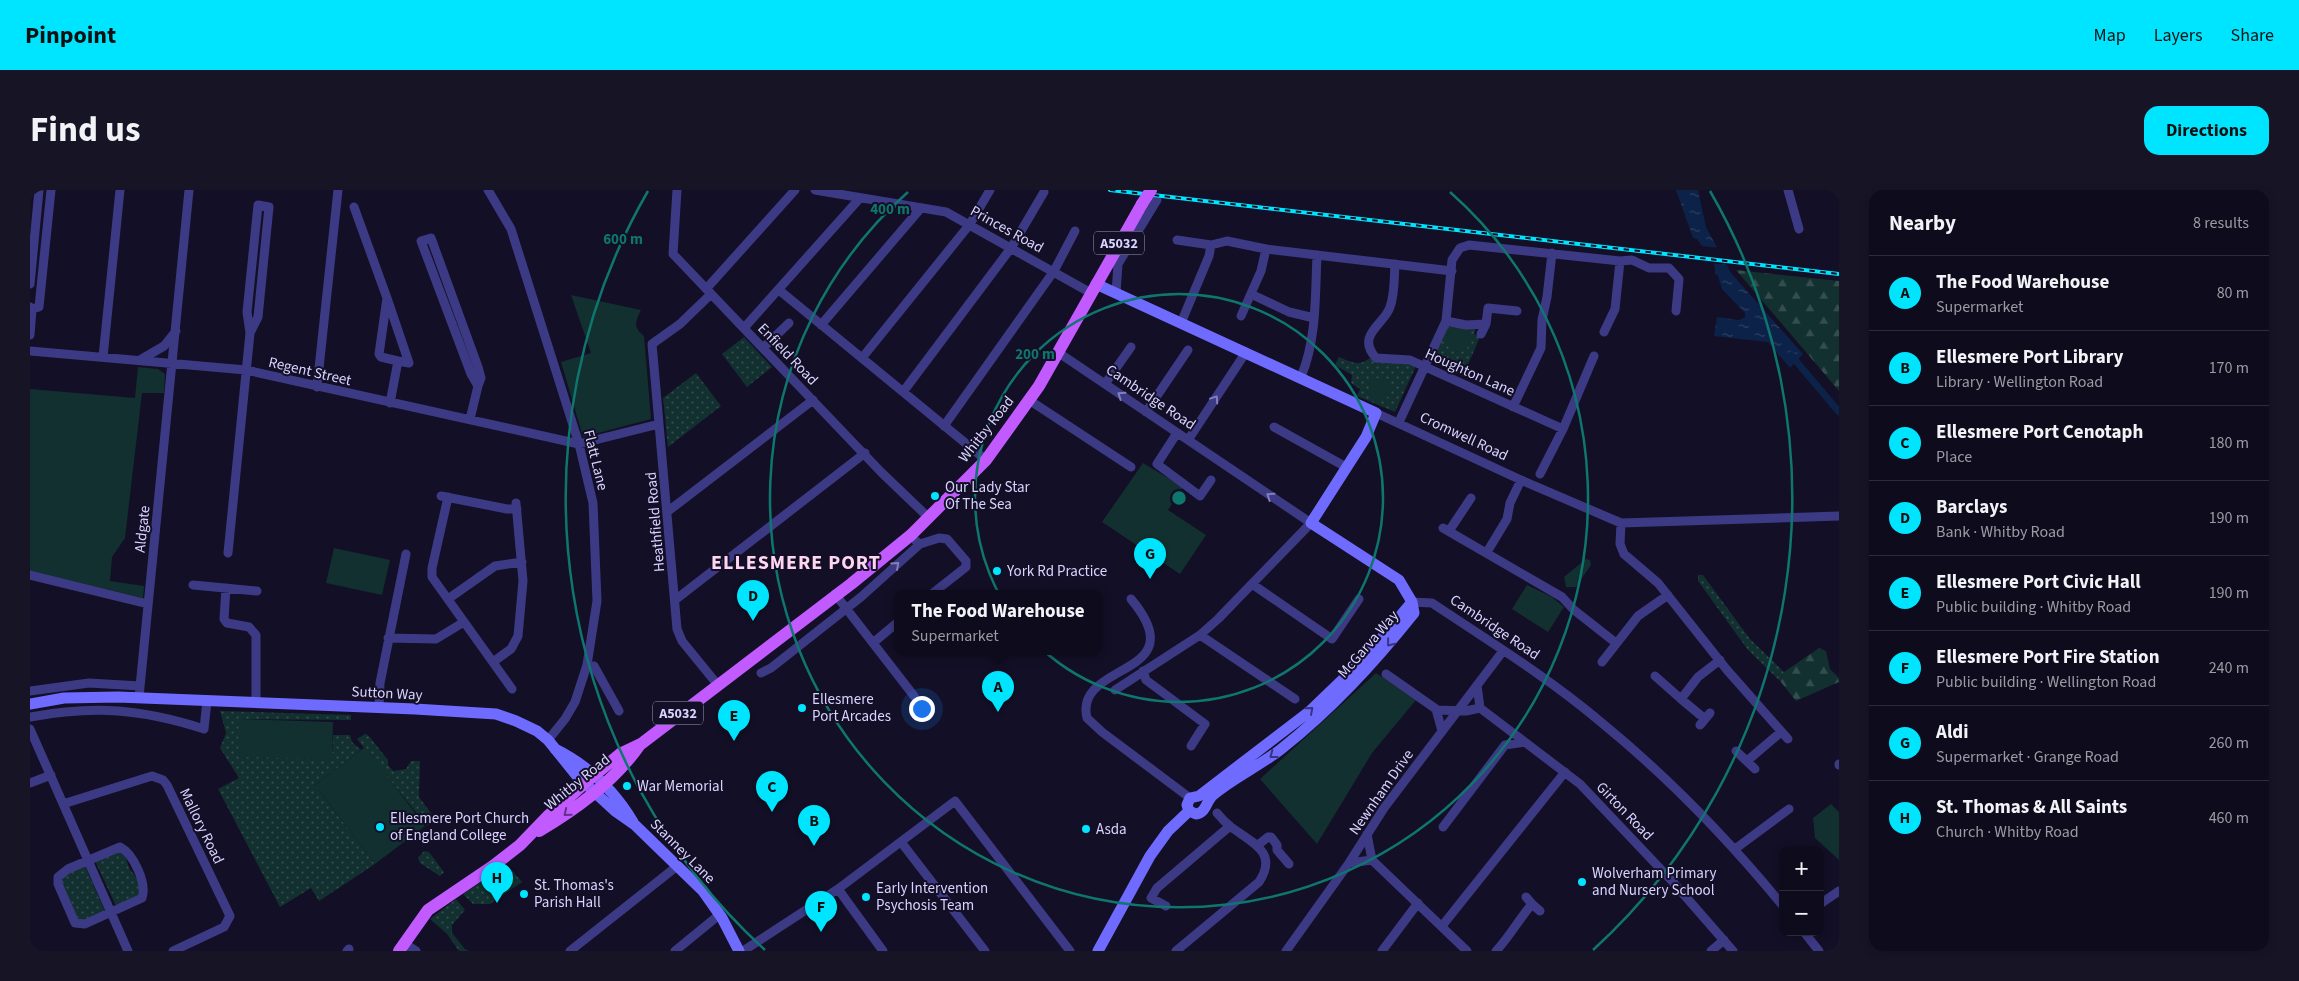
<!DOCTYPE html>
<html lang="en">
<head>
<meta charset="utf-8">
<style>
	:root { --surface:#0e0b1c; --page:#171425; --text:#f1f3f6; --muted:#9b9ba3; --line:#2e2b3b; --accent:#00e5ff }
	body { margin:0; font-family:"Source Sans 3",sans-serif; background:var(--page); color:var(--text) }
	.controls { position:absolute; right:15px; bottom:15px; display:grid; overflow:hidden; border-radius:10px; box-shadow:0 2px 8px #0003 }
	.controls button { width:45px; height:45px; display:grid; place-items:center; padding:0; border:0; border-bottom:1px solid var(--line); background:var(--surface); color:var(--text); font:25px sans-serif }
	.you { position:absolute; left:891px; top:518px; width:18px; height:18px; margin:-12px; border:4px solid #fff; border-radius:50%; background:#1a73e8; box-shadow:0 0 0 8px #1a73e833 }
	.badge { display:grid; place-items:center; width:32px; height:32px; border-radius:50%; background:var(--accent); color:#111; font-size:16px; font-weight:700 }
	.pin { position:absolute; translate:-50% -41px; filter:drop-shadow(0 1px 2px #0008) }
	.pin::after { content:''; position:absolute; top:26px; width:18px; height:15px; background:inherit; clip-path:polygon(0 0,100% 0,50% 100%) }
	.popup { position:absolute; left:864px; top:400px; width:208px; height:65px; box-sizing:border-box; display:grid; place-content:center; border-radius:10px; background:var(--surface); filter:drop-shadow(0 1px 4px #0005); font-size:16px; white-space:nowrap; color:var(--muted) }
	.popup b { font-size:19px; color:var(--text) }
	.popup::after { content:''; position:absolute; left:50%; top:100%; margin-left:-10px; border:10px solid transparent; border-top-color:var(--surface) }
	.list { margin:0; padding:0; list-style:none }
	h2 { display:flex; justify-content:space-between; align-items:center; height:65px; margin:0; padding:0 20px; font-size:21px }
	h2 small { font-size:16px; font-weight:400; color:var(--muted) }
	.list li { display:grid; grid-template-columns:32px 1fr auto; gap:15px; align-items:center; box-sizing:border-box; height:75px; padding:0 20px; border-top:1px solid var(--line) }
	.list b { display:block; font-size:19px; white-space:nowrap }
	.list p { margin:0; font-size:16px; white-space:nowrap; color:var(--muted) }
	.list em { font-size:16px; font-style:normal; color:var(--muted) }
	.map { position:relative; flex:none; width:1809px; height:761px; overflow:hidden; border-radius:15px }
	header { display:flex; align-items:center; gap:30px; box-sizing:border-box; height:70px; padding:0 25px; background:var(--accent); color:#111 }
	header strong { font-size:24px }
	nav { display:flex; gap:28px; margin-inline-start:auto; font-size:18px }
	.intro { display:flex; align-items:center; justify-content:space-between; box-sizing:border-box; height:120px; padding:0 30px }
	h1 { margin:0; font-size:35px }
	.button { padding:12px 22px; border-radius:15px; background:var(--accent); color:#111; font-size:18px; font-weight:700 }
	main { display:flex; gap:30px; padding:0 30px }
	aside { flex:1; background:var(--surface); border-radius:15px; box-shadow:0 2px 8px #0003 }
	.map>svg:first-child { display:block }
	.grass { fill:url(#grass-dots) }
	.forest { fill:url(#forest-firs) }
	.green { fill:#12302f }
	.water { fill:url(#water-ripples) }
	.pier { fill:#130f26 }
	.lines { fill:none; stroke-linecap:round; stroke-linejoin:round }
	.canal { stroke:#0c2248; stroke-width:7 }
	.street { stroke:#3d3a85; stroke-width:9 }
	.secondary { stroke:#6f6bff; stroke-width:11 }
	.primary { stroke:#c25bff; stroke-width:12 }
	.rail-casing { stroke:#00e5ff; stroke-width:4 }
	.rail { stroke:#130f26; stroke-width:2; stroke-dasharray:5.5; stroke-linecap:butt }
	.primary-bridge { stroke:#c25bff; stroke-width:12 }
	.oneway { stroke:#837fbc }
	.oneway2 { stroke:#38347d }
	.oneway3 { stroke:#623188 }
	.ring { fill:none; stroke:#0f766e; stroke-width:2.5 }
	.poi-dot { fill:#00e5ff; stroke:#130f26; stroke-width:2 }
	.labels { text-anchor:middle; stroke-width:4; stroke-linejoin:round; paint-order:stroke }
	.shield { fill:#130f26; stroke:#9e99be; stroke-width:1 }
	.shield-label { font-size:14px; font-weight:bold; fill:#d9d4ff }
	.street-label { font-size:15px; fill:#d9d4ff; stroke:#130f26 }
	.poi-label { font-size:15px; fill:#d9d4ff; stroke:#130f26; text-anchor:start }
	.district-label { font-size:20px; font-weight:bold; letter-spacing:1px; fill:#ffd6f0; stroke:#130f26 }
	.centre { fill:#0f766e; stroke:#130f26; stroke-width:2.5 }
	.ring-label { font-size:15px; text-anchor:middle; font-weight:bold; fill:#0f766e; stroke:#130f26; stroke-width:4; stroke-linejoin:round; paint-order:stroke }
</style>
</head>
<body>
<header>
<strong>Pinpoint</strong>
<nav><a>Map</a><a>Layers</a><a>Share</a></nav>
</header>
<div class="intro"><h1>Find us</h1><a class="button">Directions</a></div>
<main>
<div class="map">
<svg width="1809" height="761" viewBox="0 0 1809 761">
	<defs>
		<pattern id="grass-dots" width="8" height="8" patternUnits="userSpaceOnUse" patternTransform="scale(1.25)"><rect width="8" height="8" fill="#12302f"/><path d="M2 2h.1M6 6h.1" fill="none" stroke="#344d4e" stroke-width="1.8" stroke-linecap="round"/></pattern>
		<pattern id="forest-firs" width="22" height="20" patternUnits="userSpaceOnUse" patternTransform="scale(1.25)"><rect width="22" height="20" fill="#12302f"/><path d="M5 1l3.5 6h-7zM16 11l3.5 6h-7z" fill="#344d4e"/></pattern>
		<pattern id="water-ripples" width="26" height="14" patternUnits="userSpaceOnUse" patternTransform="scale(1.25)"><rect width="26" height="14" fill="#0c2248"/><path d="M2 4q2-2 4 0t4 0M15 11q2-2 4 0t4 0" fill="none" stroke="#2f4163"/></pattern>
	</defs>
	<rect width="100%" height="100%" fill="#130f26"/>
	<path class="grass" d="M1418,136L1446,139L1444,144L1450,147L1433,186L1401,171Z
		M714,147L742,177L717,197L692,164Z
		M1309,167C1321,172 1329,177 1340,168C1355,175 1370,170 1386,176L1365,222L1327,206L1330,199L1321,193L1322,185L1305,175Z
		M666,183L691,216L638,257L633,208Z
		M1668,385H1673L1720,449L1754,482L1750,491L1718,460L1668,391Z
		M190,521L321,525V530L209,529L302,569L303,545H320L322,552L331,560L285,595L345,674L289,711L281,698L250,717L188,599L209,588L190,558L196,543Z
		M335,544L338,545L358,570V575L363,581L376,579L381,571H390L389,607L406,630L397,636L327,549Z
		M91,661L95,664L99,678L108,690L110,703L107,707L86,716L65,671Z
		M394,661L399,662L414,682L410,686L390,673L388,668Z
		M477,675L492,692L460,714H443L433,704Z
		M55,676L75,721C68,724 59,730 52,730C43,730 34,702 31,693L34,684Z
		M426,709L435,720L422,735V743L435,759L439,761H429L417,744L400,729Z"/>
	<path class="forest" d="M1706,80L1809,91V201Z
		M1789,458L1796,461L1800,479L1809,488V492L1766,511L1750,491L1754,482Z"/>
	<path class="green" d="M541,105L611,120C605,132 603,137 614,146L621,229L553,247L531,172L561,163Z
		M1416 150a12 12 0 1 1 24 0a12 12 0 1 1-24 0Z
		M108,177L128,179L135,184L134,203H112L95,348L82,367L80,391L114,396L113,408L0,381V199L105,208Z
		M1339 199a11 11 0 1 1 22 0a11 11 0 1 1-22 0Z
		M1113,273L1153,297L1138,320L1176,345L1150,384L1072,332Z
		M304,358L360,370L352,405L296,393Z
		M1556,369L1560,370L1561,375L1546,397H1536L1534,387Z
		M1497,395L1522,407L1534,417L1518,442L1482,419Z
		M1346,483L1386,510L1342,563L1287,654L1230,589Z
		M209,529L303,532L302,569L208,567Z
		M335,557L395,636L345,674L285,595Z
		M1801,614L1809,622V670L1785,648L1783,628Z"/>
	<path class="water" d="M1646,0H1668L1676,37L1701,83L1773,164L1760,178L1738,152L1684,146L1687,127L1709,130L1715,127V123L1692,99L1688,86L1685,83L1684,72L1667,49L1663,48Z"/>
	<path class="pier" d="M1670,56L1690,58L1699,75L1681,73Z"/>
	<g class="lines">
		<path class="canal" d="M1761,165L1809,222"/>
		<path class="street" d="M458,0L481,39L549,254L563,313L567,411L557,475L545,512L535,529L518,550
			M647,0L643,64L851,282L899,328
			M785,0L916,22L1061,103
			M1758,0L1769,39
			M324,17L357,108
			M1147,50L1181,55L1197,51L1236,59L1422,81
			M1365,74C1364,87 1365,104 1360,117C1355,134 1325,145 1346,168L1380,170L1533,239
			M0,94L9,0
			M676,99L765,0
			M749,100L956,270
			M1086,103L1088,74L1127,10
			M681,104L650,134L622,154L647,439L652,451L687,494
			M1221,104L1259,122L1284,128
			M0,117L2,119L0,145
			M2,119L9,117L21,0
			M1211,126L1231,81L1236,59
			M1416,131L1422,70L1430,58L1439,55L1590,71L1602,70L1619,78H1639L1649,89L1646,121
			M1151,133L1179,66L1181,55
			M791,135L891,18
			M714,138L830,8
			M1574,142L1585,119L1590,71
			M1451,144L1456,134
			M733,158L759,133
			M0,161L216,180L549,254L629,234
			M1029,163L1281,333L1188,429L1170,445L1085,500
			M73,167L90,0
			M832,168L940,34L960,0
			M110,170L134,156L146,141
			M1271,187C1287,148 1285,107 1287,65
			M1075,194L1101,157
			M287,197L308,0
			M873,202L981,58L1014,2
			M999,210L1101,277
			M360,213L368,171L351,167L349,164L357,108L379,173L368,171
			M1483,217L1511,158L1512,130L1517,107L1522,63
			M1116,222L1158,160
			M1346,223L1491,290L1591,333L1809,326
			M440,229L448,196L441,184L391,51L401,48L448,177L451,188L448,196
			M1369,232L1416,131L1436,135L1456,134L1458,118L1487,121
			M914,236L1024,81L1045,41
			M1244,237L1316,277
			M1147,243L1127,274L1170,306L1181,290
			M1158,250L1216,162
			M1510,284L1533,239L1564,166
			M411,306L477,319H487
			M418,307L402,378V387L482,499
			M637,322L783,210
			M1591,333L1590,354L1594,364L1628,393L1697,480L1758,549
			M1413,338L1532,407L1544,420L1586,453
			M1419,341L1441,308
			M886,351L890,354L909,348L917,349L936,371V377L903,403
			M1457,362L1477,329L1480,313L1491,290
			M198,363L220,143L217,122L228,15L239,17L228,127L220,143
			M0,385L118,414
			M1222,394L1302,449L1329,409
			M163,395L227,401
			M196,398L194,429L197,433L219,437L226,445V513
			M805,404L884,506
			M418,409L465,376L492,372
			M1101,409C1167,488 1043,471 1057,528L1072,542L1160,608
			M645,410L835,263
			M1382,412L1402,413C1459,451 1519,488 1572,533C1638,587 1698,649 1753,716
			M1170,445L1265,509
			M358,448L406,449L434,432
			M844,452L868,432
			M463,472L481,459L488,446L493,391L486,313
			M1572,472L1608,426L1638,405
			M557,475L564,476L589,521
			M1113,481L1116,490L1175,534L1161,556
			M731,483L741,478L831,407L890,354
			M1356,484L1406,519L1412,541
			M1625,486L1651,509L1668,487L1690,470
			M1447,495L1450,518
			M0,501L59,493L110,496
			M109,507L159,0
			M1651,509L1675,529
			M349,517L350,493L376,364
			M1407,520L1436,521L1450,518L1550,594L1642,691L1703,761
			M0,527C65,515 112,519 174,539L177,511
			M1670,535L1680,523
			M0,539L98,761
			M1706,561L1725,579
			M1717,571L1751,542
			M1809,574V575
			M0,593L21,585
			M33,614L122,586L133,590L137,595L200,726L194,737L143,761
			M1413,637L1475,555L1495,552
			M1337,644L1342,670
			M871,652L955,761
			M1228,655L1238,647H1241L1247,655V660L1259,674
			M90,657C104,664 117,694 112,708L55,734L45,733L28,694V687L38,679Z
			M1705,659L1759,619
			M1319,673L1342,670L1437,761
			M808,699L853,761
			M1502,714L1510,721
			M1790,714L1809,701
			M1136,716L1121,708L1127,698L1200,636
			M1412,736L1535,582
			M1774,742L1789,761
			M374,753L386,761
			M317,761L319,759
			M540,761L646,677
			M645,761L689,725
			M713,761L808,699L925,611L1040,761
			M1146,761L1229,692C1249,662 1221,652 1201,637C1196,633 1191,628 1187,623
			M1256,761L1319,673L1354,618L1473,461
			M1352,761L1388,713
			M1466,761C1480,746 1489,729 1502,714L1496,707
			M1681,761L1694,750"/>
		<path class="secondary" d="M1066,94L1346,223L1336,247L1281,333L1369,390L1382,412L1384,423C1343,474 1302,519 1250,560C1229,576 1203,588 1183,605C1176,611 1177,622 1166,624L1159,621
			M0,514L34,508L88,507L385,519L466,524L486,531L507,541L518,550L547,586L585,621L605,635L673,701L692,728L709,761
			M525,559C559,576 584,600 603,632
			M1159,621L1157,615L1160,608L1169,606L1280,521L1333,470L1382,412
			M1068,761L1120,666L1138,641L1159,621"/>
		<path class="primary" d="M509,641C545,620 585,590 609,556
			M369,761L398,720L463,676L490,655L519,625L555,593L590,564L611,554L821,394L881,345L956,270L1009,196L1112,14"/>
		<defs>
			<path id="rail" d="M1080,0L1809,84"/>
		</defs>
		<use href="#rail" class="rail-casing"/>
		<use href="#rail" class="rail"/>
		<path class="primary-bridge" d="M1112,14L1121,0"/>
	</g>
	<defs><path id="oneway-chevron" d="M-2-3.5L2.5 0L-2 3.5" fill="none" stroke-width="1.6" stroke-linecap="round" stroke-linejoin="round" transform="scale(1.25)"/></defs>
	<g class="oneway">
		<use href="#oneway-chevron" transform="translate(1091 205) rotate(-146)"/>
		<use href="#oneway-chevron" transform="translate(1185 209) rotate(-56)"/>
		<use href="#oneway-chevron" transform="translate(1240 306) rotate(-146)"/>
		<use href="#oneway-chevron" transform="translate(866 375) rotate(-42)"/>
	</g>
	<g class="oneway2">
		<use href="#oneway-chevron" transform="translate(1360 453) rotate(129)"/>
		<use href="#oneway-chevron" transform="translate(1280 520) rotate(-41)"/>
		<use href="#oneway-chevron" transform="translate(1243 565) rotate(143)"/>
	</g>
	<use class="oneway3" href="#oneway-chevron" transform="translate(537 623) rotate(141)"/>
	<g class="ring">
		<circle cx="1149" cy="308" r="204"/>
		<path d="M1420 2A409 409 0 1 1 878 2"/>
		<path d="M735 760A613 613 0 0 1 618 1M1680 1A613 613 0 0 1 1563 760"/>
	</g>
	<g class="poi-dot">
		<circle cx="905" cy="306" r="5"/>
		<circle cx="967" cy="381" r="5"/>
		<circle cx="772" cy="518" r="5"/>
		<circle cx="597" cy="596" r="5"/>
		<circle cx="350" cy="637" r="5"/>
		<circle cx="1056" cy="639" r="5"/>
		<circle cx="1552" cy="692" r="5"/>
		<circle cx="494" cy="704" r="5"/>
		<circle cx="836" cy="707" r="5"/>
	</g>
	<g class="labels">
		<g class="shield">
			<rect x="1064" y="41.5" width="50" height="23" rx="4"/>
			<rect x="623" y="511.5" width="50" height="23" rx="4"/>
		</g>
		<g class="shield-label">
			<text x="1089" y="58">A5032</text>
			<text x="648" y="528">A5032</text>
		</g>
		<g class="street-label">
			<text transform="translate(977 39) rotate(29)" y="5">Princes Road</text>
			<text transform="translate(758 164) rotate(46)" y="5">Enfield Road</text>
			<text transform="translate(280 181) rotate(13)" y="5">Regent Street</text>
			<text transform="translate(1440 182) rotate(24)" y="5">Houghton Lane</text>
			<text transform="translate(1121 207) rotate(34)" y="5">Cambridge Road</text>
			<text transform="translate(956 239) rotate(-52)" y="5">Whitby Road</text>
			<text transform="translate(1434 246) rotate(25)" y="5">Cromwell Road</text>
			<text transform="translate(566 270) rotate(76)" y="5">Flatt Lane</text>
			<text transform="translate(625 332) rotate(-95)" y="5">Heathfield Road</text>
			<text transform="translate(112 339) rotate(-84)" y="5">Aldgate</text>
			<text transform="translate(1465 437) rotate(34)" y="5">Cambridge Road</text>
			<text transform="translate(1338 454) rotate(-49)" y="5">McGarva Way</text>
			<text transform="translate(357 503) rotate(3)" y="5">Sutton Way</text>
			<text transform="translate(547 592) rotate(-39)" y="5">Whitby Road</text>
			<text transform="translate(1351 602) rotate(-55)" y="5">Newnham Drive</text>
			<text transform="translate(1595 621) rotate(46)" y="5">Girton Road</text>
			<text transform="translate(172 636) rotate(64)" y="5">Mallory Road</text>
			<text transform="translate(653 661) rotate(45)" y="5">Stanney Lane</text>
		</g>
		<g class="poi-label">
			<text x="915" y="302">Our Lady Star<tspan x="915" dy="17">Of The Sea</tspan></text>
			<text x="977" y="386">York Rd Practice</text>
			<text x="782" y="514">Ellesmere<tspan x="782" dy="17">Port Arcades</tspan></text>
			<text x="607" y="601">War Memorial</text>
			<text x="360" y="633">Ellesmere Port Church<tspan x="360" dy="17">of England College</tspan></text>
			<text x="1066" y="644">Asda</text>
			<text x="1562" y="688">Wolverham Primary<tspan x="1562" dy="17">and Nursery School</tspan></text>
			<text x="504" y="700">St. Thomas's<tspan x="504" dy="17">Parish Hall</tspan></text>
			<text x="846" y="703">Early Intervention<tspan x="846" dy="17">Psychosis Team</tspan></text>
		</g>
		<g class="district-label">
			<text x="766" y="379">ELLESMERE PORT</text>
		</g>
	</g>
	<circle cx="1149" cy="308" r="8" class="centre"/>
	<g class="ring-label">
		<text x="860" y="24">400 m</text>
		<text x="593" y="54">600 m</text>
		<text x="1005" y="169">200 m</text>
	</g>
</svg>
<div class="controls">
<button>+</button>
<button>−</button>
</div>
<div class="you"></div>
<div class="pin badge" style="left:968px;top:522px">A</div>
<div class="popup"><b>The Food Warehouse</b>Supermarket</div>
<div class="pin badge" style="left:784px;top:656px">B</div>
<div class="pin badge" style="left:742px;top:622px">C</div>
<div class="pin badge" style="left:723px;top:431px">D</div>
<div class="pin badge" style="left:704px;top:551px">E</div>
<div class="pin badge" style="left:791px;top:742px">F</div>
<div class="pin badge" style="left:1120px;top:389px">G</div>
<div class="pin badge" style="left:467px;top:713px">H</div>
</div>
<aside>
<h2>Nearby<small>8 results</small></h2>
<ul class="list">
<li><span class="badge">A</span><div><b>The Food Warehouse</b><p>Supermarket</p></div><em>80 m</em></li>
<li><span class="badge">B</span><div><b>Ellesmere Port Library</b><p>Library · Wellington Road</p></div><em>170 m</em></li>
<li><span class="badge">C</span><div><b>Ellesmere Port Cenotaph</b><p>Place</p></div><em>180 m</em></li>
<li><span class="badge">D</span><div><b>Barclays</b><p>Bank · Whitby Road</p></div><em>190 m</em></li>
<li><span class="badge">E</span><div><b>Ellesmere Port Civic Hall</b><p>Public building · Whitby Road</p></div><em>190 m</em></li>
<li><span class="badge">F</span><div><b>Ellesmere Port Fire Station</b><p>Public building · Wellington Road</p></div><em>240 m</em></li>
<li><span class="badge">G</span><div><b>Aldi</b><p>Supermarket · Grange Road</p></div><em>260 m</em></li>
<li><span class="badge">H</span><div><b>St. Thomas &amp; All Saints</b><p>Church · Whitby Road</p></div><em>460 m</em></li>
</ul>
</aside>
</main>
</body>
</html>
